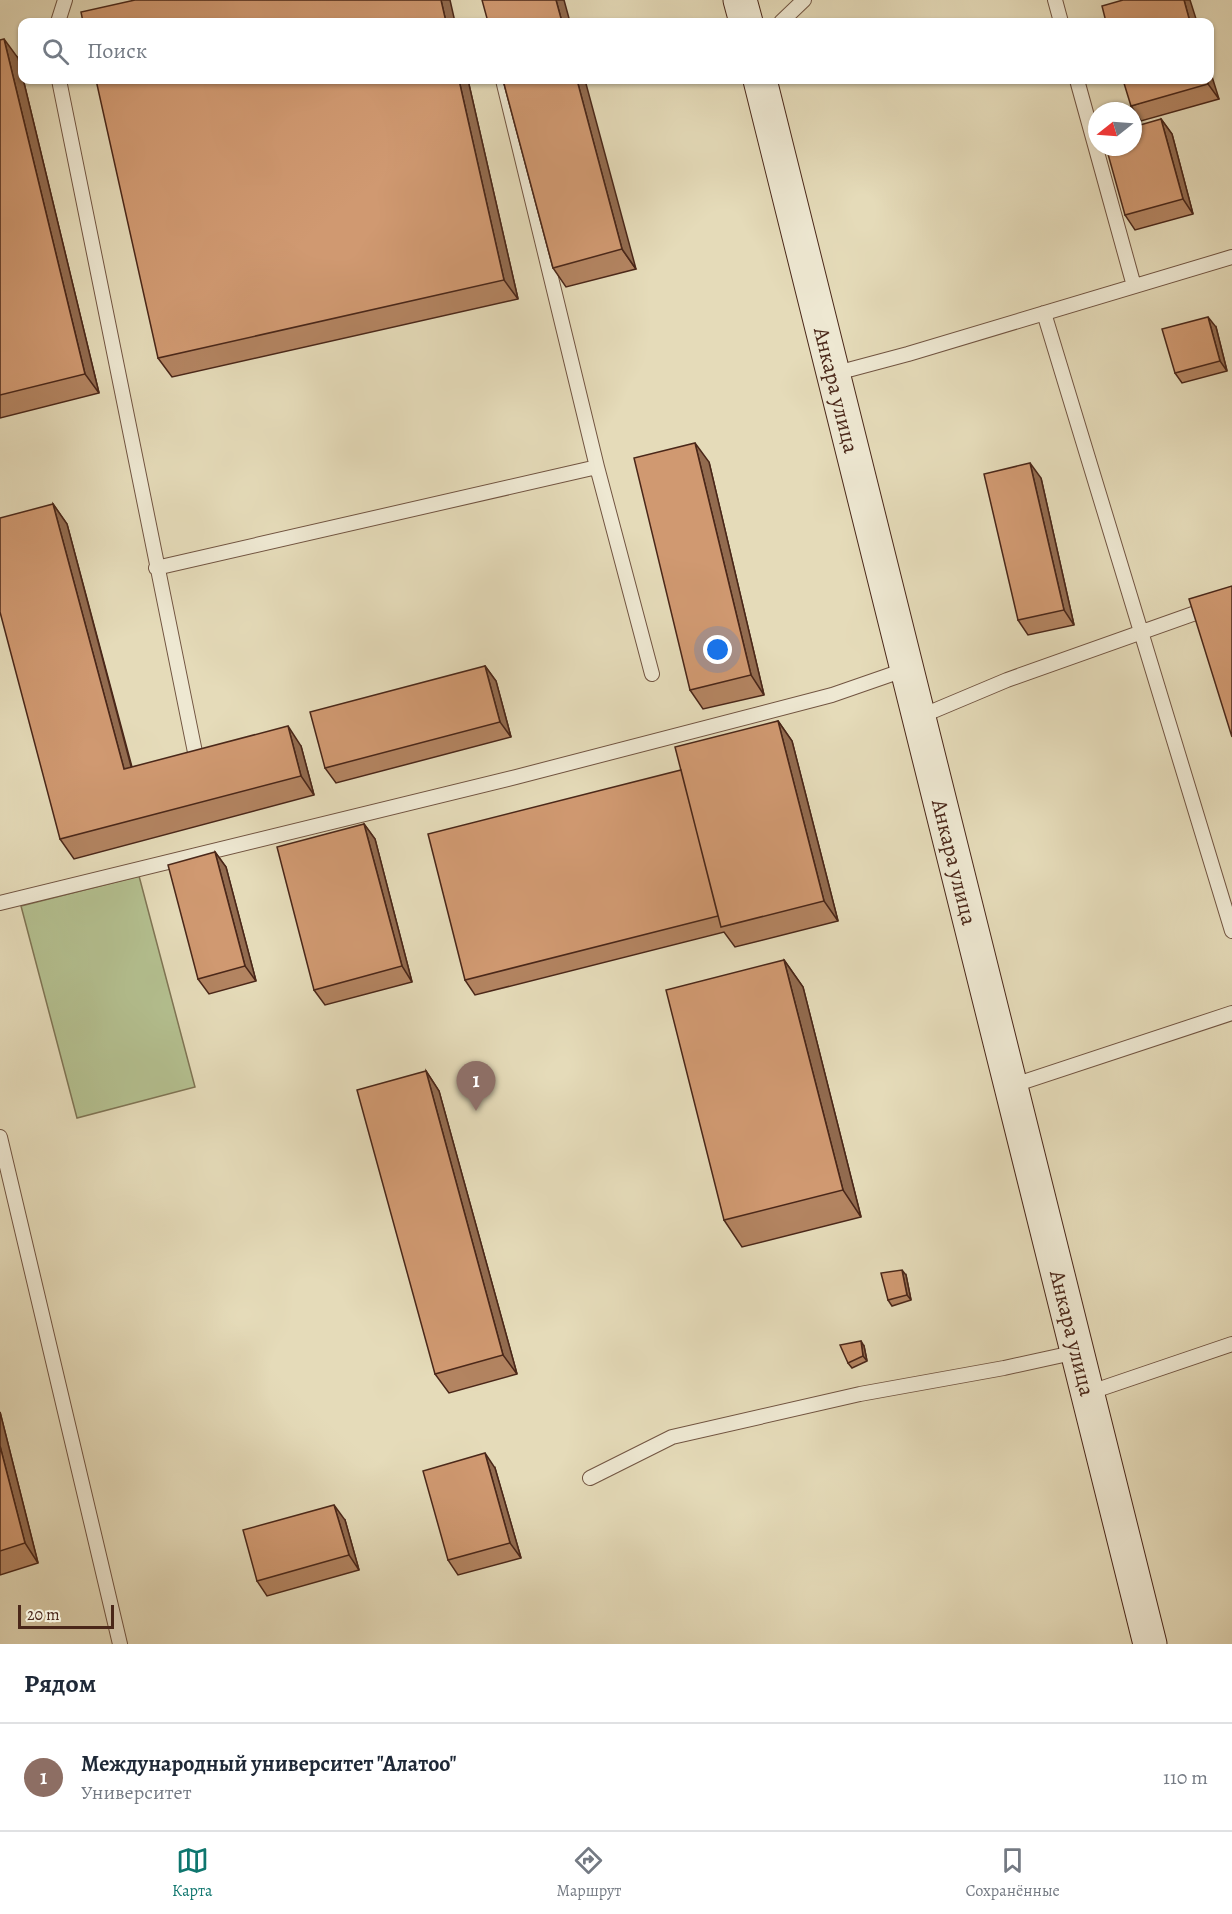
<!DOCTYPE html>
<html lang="ru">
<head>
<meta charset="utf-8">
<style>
	:root { --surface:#fff; --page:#f2f2f3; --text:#1f2937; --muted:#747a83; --line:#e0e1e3; --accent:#0f766e }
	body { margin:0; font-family:Alegreya,serif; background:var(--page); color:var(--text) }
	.compass { position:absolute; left:1088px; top:102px; width:54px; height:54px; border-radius:50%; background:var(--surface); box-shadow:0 2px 4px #0004; rotate:253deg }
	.scale { position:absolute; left:18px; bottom:15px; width:96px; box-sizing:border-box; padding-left:6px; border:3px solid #4a2719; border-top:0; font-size:16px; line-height:21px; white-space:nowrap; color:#4a2719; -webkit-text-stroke:4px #eee8d2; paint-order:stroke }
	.you { position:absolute; left:718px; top:650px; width:21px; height:21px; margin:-15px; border:4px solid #fff; border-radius:50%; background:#1a73e8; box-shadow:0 0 0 9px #1a73e833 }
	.badge { display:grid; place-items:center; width:39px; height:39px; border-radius:50%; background:var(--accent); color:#fff; font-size:20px; font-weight:700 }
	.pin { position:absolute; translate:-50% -50px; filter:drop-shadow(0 2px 3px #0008) }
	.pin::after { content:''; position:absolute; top:32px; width:21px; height:18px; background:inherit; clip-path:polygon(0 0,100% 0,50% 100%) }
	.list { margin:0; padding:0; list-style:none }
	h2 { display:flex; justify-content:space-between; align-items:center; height:78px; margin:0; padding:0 24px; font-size:26px }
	h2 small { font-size:20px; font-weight:400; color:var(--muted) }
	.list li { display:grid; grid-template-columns:39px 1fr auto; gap:18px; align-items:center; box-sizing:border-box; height:108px; padding:0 24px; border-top:2px solid var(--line) }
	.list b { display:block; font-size:22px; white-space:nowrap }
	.list p { margin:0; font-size:20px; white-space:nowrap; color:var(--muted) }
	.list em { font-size:20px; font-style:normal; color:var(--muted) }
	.icon { flex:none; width:33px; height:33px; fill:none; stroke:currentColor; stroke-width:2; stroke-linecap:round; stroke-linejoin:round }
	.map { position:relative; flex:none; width:1232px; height:1644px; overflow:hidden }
	.search { position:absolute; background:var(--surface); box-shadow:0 2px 4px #0004; left:18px; right:18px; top:18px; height:66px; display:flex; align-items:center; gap:15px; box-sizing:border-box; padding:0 21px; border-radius:12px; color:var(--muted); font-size:22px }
	.sheet { height:186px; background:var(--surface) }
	nav { display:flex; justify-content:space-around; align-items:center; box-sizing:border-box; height:84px; border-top:2px solid var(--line); background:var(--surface); font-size:16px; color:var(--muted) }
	nav a { display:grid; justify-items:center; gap:3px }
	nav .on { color:var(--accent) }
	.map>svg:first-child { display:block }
	.green { fill:#b4c090; stroke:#7f7454; stroke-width:1.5 }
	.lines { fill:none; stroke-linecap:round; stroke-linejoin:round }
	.lane-casing { stroke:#715441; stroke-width:16 }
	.secondary-casing { stroke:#4a2719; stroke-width:35 }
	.lane { stroke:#eee8d2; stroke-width:14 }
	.secondary { stroke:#eee8d2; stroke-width:33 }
	.wall { fill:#b38461; stroke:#4a2719; stroke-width:1.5 }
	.shaded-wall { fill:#926b4f; stroke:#4a2719; stroke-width:1.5 }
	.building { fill:#d09971; stroke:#4a2719; stroke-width:1.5 }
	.labels { text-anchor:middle; stroke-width:4.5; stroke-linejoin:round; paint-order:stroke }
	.street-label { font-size:22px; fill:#4a2719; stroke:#eee8d2 }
</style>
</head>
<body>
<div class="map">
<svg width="1232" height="1644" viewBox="0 0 1232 1644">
	<rect width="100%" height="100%" fill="#e5dbb9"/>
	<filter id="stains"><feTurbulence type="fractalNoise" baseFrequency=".00333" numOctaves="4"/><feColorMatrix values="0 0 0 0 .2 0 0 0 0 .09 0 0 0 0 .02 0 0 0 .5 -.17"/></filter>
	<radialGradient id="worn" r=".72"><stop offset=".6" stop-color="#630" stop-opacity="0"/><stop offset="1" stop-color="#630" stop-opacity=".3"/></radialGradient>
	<path class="green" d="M139,876L195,1087L77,1118L21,906Z"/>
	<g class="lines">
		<defs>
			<path id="lane" d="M1055,0L1061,22
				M58,22L65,0
				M781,22L804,0
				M59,80L197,762
				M503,80L597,467L652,674
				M1077,80L1134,286
				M1044,313L1232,931
				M833,374L908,354L1232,257
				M156,568L597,467
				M919,717L1007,680L1232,600
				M0,903L516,777L832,695L907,669
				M1011,1086L1232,1013
				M0,1137L120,1644
				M1088,1393L1232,1344
				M590,1478L672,1437L860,1394L1004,1368L1077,1352"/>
			<path id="secondary" d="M740,0L746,22
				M760,80L1150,1644"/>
		</defs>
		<use href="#lane" class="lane-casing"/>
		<use href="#secondary" class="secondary-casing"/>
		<use href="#lane" class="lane"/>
		<use href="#secondary" class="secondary"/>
	</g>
	<path class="wall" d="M0,40L18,58L99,393L0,418Z
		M468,80L518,299L172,377L158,358Z
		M503,80L636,269L566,287L553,268Z
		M1209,80L1219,99L1141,121L1131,106Z
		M1161,119L1172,134L1193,214L1135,230L1125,215Z
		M1216,327L1227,371L1182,383L1175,373Z
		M709,462L764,695L703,709L690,690Z
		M1041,478L1074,625L1028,635L1018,620Z
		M53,504L67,524L132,767L301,746L314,795L74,859L60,839Z
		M485,666L496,681L511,737L336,783L325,768Z
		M778,721L792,741L838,921L735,947L724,932L475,995L465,980L681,770Z
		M364,824L375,839L412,982L325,1005L314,990Z
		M215,852L226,867L256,981L209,994L198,979Z
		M784,960L803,987L861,1217L742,1247L724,1220Z
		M426,1071L439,1091L517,1374L449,1393L435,1374Z
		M906,1275L911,1300L892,1306L888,1300Z
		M864,1346L867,1361L852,1368L848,1363Z
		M0,1412L38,1563L0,1575Z
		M495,1468L521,1558L458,1575L448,1560Z
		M345,1520L359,1570L267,1596L257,1581Z"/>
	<path class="shaded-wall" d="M441,0H450L455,22H446Z
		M556,0H564L570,22H562Z
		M1184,0H1190L1197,22H1190Z
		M4,39L18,58L99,393L85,374Z
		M1209,67L1219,99L1208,84L1207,80H1209Z
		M459,80H468L518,299L504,280Z
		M577,80H585L636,269L622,249Z
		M1161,119L1172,134L1193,214L1183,199Z
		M1208,317L1216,327L1227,371L1220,361Z
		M695,443L709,462L764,695L751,675Z
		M1030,463L1041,478L1074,625L1064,610Z
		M53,504L67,524L137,789L124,769Z
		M485,666L496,681L511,737L500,722Z
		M778,721L792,741L838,921L824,901Z
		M288,726L301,746L314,795L301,776Z
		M364,824L375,839L412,982L402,966Z
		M215,852L226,867L256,981L245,966Z
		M784,960L803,987L861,1217L843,1190Z
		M426,1071L439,1091L517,1374L503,1355Z
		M902,1270L906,1275L911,1300L907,1295Z
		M861,1341L864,1346L867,1361L863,1356Z
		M0,1412L38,1563L25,1543L0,1446Z
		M485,1453L495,1468L521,1558L510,1543Z
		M334,1505L345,1520L359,1570L349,1555Z"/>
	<path class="building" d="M135,0H441L446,22H83L81,12Z
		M482,0H556L562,22H488Z
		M1123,0H1184L1190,22H1106L1102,6Z
		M4,39L85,374L0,395V40Z
		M96,80H459L504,280L158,358Z
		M503,80H577L622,249L553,268Z
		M1123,80H1207L1208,84L1131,106Z
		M1161,119L1183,199L1125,215L1106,147H1133V127Z
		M1208,317L1220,361L1175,373L1162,329Z
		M695,443L751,675L690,690L634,458Z
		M1030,463L1064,610L1018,620L984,474Z
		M53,504L124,769L288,726L301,776L60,839L0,612V518Z
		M1232,586V737L1189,599Z
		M485,666L500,722L325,768L310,712Z
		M778,721L824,901L721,927L675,747Z
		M681,770L718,916L465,980L428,834Z
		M364,824L402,966L314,990L277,847Z
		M215,852L245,966L198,979L168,865Z
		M784,960L843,1190L724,1220L666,990Z
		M426,1071L503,1355L435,1374L357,1090Z
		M902,1270L907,1295L888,1300L881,1273Z
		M861,1341L863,1356L848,1363L840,1345Z
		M0,1446L25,1543L0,1551Z
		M485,1453L510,1543L448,1560L423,1471Z
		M334,1505L349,1555L257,1581L243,1530Z"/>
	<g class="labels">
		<g class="street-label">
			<text transform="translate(837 390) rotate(76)" y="8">Анкара улица</text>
			<text transform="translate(955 862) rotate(76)" y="8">Анкара улица</text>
			<text transform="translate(1073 1333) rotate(76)" y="8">Анкара улица</text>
		</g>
	</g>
	<rect width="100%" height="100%" filter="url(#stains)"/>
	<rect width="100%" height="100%" fill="url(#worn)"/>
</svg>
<svg class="compass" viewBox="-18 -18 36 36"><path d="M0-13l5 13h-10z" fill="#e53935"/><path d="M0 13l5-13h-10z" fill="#747a83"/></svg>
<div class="scale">20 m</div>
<div class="you"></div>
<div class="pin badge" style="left:476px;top:1111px;background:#8d6e63">1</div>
<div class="search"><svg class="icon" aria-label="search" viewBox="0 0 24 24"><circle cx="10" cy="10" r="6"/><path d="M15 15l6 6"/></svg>Поиск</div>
</div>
<section class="sheet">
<h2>Рядом<small></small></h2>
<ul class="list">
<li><span class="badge" style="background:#8d6e63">1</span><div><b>Международный университет &quot;Алатоо&quot;</b><p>Университет</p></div><em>110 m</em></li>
</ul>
</section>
<nav>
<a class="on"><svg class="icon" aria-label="map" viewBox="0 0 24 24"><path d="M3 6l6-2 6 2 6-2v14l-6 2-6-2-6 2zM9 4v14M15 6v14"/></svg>Карта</a>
<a><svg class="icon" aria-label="directions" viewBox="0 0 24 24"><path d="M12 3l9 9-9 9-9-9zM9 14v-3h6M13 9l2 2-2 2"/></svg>Маршрут</a>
<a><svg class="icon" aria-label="saved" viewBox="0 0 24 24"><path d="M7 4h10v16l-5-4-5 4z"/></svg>Сохранённые</a>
</nav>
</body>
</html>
